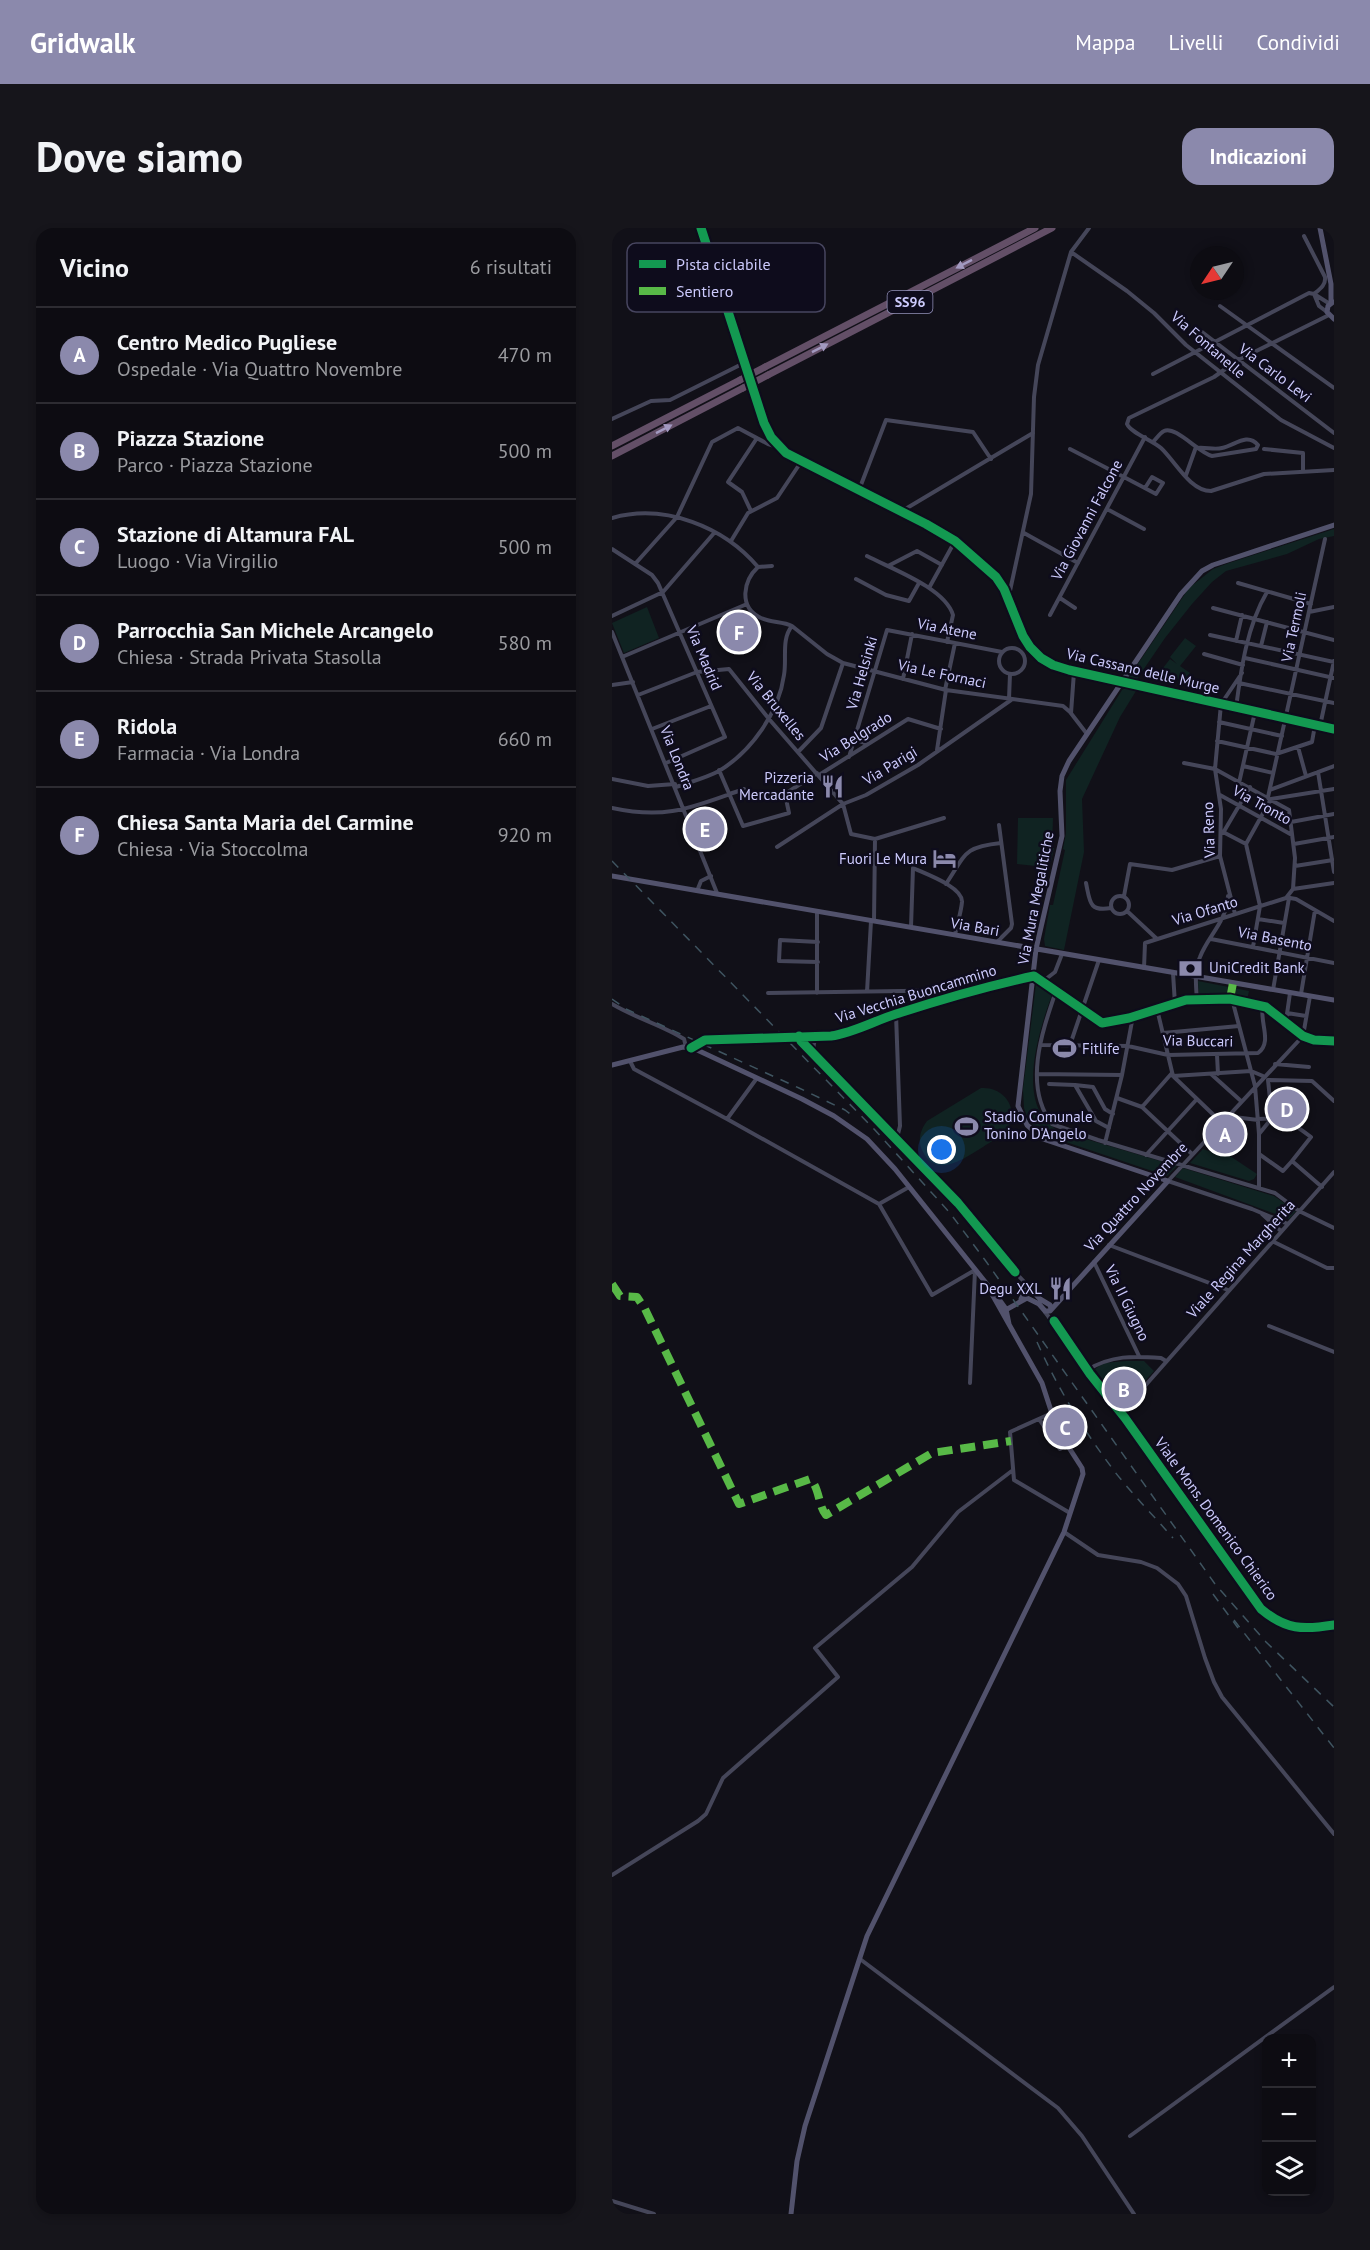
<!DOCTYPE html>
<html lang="it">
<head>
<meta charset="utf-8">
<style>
	:root { --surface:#0d0c12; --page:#16151b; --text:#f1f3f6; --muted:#9a9b9f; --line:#2d2c32; --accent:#8b89ac }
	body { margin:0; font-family:"PT Sans",sans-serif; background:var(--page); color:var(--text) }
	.controls { position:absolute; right:18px; bottom:18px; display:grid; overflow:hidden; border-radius:12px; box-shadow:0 3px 9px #0003 }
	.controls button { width:54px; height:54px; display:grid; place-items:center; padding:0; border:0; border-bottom:2px solid var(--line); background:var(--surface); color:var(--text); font:30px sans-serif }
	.compass { position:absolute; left:578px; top:18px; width:54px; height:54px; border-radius:50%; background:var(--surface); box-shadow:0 3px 9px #0003; rotate:235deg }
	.you { position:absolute; left:330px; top:922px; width:21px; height:21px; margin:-15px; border:4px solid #fff; border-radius:50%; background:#1a73e8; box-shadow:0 0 0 9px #1a73e833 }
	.badge { display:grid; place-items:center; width:39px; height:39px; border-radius:50%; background:var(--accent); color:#fff; font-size:20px; font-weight:700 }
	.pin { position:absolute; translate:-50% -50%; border:3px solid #fff; box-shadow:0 2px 6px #0006 }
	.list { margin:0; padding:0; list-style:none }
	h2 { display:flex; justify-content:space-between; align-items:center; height:78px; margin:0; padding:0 24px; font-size:26px }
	h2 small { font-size:20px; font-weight:400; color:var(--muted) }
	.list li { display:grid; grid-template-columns:39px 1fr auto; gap:18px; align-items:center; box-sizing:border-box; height:96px; padding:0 24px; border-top:2px solid var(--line) }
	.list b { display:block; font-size:22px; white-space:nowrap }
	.list p { margin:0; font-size:20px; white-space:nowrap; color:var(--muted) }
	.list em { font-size:20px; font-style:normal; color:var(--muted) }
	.icon { flex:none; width:33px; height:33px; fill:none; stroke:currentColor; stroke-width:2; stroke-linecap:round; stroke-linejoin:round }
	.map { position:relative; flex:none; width:722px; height:1986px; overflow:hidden; border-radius:18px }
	header { display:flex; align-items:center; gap:36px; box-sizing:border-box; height:84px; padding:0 30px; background:var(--accent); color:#fff }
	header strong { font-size:28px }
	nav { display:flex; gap:33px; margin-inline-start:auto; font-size:21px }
	.intro { display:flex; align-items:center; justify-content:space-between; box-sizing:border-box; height:144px; padding:0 36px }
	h1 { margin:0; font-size:42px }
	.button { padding:15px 27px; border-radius:18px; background:var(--accent); color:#fff; font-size:21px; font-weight:700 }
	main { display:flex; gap:36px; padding:0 36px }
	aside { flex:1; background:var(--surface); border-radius:18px; box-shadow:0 3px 9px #0003 }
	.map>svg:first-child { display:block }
	.green { fill:#102322 }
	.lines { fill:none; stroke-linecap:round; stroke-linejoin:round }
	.street { stroke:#454659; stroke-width:4 }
	.secondary { stroke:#52526c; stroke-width:5 }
	.highway { stroke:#634f67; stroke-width:7 }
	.rail { stroke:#3f5460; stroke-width:1.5; stroke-dasharray:9 8; stroke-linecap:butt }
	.highway-bridge { stroke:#634f67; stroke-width:7 }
	.quiet { stroke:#58b947; stroke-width:8; stroke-dasharray:15 8; stroke-linecap:butt }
	.cycleway-casing { stroke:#0e0c1c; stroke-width:13 }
	.cycleway { stroke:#139951; stroke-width:9 }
	.oneway { fill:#a299c0 }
	.labels { text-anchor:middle; stroke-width:5; stroke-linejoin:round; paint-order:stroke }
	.shield { fill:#0e0c1c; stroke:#9391b9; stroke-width:1.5 }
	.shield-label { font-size:14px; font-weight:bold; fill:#cccafc }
	.street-label { font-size:15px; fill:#cccafc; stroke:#0e0c1c }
	.poi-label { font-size:15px; fill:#cccafc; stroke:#0e0c1c; text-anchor:end }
	.key { fill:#0e0c1c; stroke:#47455f; stroke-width:1.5 }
	.key-label { font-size:16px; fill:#cccafc }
</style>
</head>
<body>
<header>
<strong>Gridwalk</strong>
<nav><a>Mappa</a><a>Livelli</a><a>Condividi</a></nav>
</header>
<div class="intro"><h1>Dove siamo</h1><a class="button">Indicazioni</a></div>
<main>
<aside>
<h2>Vicino<small>6 risultati</small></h2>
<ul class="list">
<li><span class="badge">A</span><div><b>Centro Medico Pugliese</b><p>Ospedale · Via Quattro Novembre</p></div><em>470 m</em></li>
<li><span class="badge">B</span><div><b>Piazza Stazione</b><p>Parco · Piazza Stazione</p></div><em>500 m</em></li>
<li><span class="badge">C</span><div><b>Stazione di Altamura FAL</b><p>Luogo · Via Virgilio</p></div><em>500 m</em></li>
<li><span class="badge">D</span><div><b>Parrocchia San Michele Arcangelo</b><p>Chiesa · Strada Privata Stasolla</p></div><em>580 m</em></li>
<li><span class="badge">E</span><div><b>Ridola</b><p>Farmacia · Via Londra</p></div><em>660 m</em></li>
<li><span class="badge">F</span><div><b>Chiesa Santa Maria del Carmine</b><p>Chiesa · Via Stoccolma</p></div><em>920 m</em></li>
</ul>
</aside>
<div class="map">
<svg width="722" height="1986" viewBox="0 0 722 1986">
	<rect width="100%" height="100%" fill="#111018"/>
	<path class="green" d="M722,301V308L707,311L675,326L614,343L600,354L580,376L553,410L523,454L518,453L517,449L577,360L601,341L617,335Z
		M35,379L47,410L12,425L0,395Z
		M573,410L584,418L568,438L578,445L571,455L551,440L558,431L565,436L558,429Z
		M514,460L524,463L508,489L470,571L472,624L452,722L433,718L432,711L438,677H441L453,622L451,621L454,605V552L510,462Z
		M406,590H441L440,620H442L439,634H434L433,639L405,636Z
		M586,753L637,763L635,772L618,769H587Z
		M427,755L441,764C427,802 400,883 450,904L565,938L555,948L442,910L424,900L417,894L412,880L411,861L424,756Z
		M369,860C393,858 409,883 394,903C389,909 378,914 371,919C353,930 325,951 311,924C305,914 308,902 315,893Z
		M613,914L620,919L615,926L645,946L642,951L637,953L578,935L591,921L603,925Z
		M571,940L662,968L684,983L677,991L563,949Z
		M514,1133H532L542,1143L510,1179L483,1141L492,1135Z"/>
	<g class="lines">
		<path class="street" d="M459,24L515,63L542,85L574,117L669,192L722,220
			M608,78L722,160
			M715,84L707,78L702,66L718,76
			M717,87L626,132L602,149L517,190L515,196C519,205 540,212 549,220C563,233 578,263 599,263L652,246L722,242
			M590,104L722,205
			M541,146L697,65L702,66C708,61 714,57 713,49L692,8
			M0,191L39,173L58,172L132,135
			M541,214C544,211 548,205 552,203C563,197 587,225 600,228L644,221L646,217C635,204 622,218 610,220C602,222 594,219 585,220
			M458,221C487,236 516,251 544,266L551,255L540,249L533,260
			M652,221L691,225V243
			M574,247L584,219
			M247,262L274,192L361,204L379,231
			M495,281L532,301
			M139,283L130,264L116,254L145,210
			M290,283L421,205
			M0,290C53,275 112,299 146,339
			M412,305L466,335
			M119,313L136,285L165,270L189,234
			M0,321L40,347L46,355L113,509L54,535
			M255,328C280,341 333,360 341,387L335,414
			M23,336L65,289L100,214L126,200L156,216L166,219
			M160,338L146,339C131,353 127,378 147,389C157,395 170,393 180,398L215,426L231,435L334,462L451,478L458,484L475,506
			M276,338L305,323L330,337
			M244,351L274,367L297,373L307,355
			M626,355L699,376
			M317,360L343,313
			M448,370L463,380
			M396,372L419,266L422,169L426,137L459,24L477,0
			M601,380L722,412
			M697,384L722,379
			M438,387L533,209
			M0,388L51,364L103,304
			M0,404L105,665
			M598,407L722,434
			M624,413L630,387
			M649,418L655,394
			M387 433a13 13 0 1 1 26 0a13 13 0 1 1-26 0Z
			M592,426L631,437
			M10,429L135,376
			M633,430L722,450
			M291,451L300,406
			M511,454L722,501
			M627,455L722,475
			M0,457L21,454
			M333,462L343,415
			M26,467L85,444L117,441L157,491L231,576L239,606L263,611L262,693
			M397,471L398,446
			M624,480C629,441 635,398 655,364
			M459,485L462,444
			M607,494L670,508
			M708,498L722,433
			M40,501L99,478
			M242,511L256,516
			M605,513L664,526L700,514L703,497
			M686,519L694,548
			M325,522L334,462
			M186,524L209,500L231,435
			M237,529L275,402L390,424
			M572,535L603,541L677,582L683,630L681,661
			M631,538L661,545
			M107,542L131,598L177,585L173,566L205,545
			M706,544L722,644
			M207,547L296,491L329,501
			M0,551L36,558L63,556
			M627,555L643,484
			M64,559C78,554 94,550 107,543C140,523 167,484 172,447C175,431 169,411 180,398
			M658,562L722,538
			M608,567L680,607
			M656,569L713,311
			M0,580C56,592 80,579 132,561
			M679,594L722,586
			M611,604L634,616
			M611,605L638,559
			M263,611L332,590
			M682,616L722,609
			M165,619L231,576L254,567L306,537L399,472
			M683,638L721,632
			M474,655C478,674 477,684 499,680
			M334,656C354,626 351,619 389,615
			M681,661L722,655
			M85,663L89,653L99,648
			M499 677a9 9 0 1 1 18 0a9 9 0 1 1-18 0Z
			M512,668L518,636L560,642L608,628
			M678,670L684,671L722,693
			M515,683L545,711
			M623,686L608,628L609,581L603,541L609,476L630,445
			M646,691L672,695
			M299,699L301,640C314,646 351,659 350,674C349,685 345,696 343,707
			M599,711L722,735
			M206,714L168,712L167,733L206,734
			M385,714L399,700L400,696L387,597
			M641,719L648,678L634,616L659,571L722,561
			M532,740L533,715L674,670L681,661
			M561,745L563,776
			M430,754L443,744L450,726
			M661,762L677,670
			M444,763C430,804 411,858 440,896L486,912L663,965L687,983L722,1000
			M255,764L259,693
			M156,765L357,762
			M205,765V683
			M689,766L703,682
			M620,771L643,858L647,906V960
			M585,772C584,758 582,742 588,729C596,708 615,693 616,668
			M0,776C23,790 50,797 72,811L74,819
			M545,781L561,848L609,894
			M675,785L694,788
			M284,786L288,898L285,910
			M674,793L678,765
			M551,805L627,798
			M187,808L189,813L346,975L403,1044L418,1060
			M194,808L201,823
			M430,817L516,818L556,827L646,825C661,814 647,794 651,778
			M458,817L487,732
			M79,820L93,812L219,808C241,805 262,793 284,786C330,771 375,758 422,748L490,795L517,790L574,772L618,771L654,779L691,808L702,812L722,813
			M201,823L202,815L206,808
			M605,827L606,846
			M18,833L22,841L115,891L267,976L297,959
			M663,836L697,839
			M425,846L510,847
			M599,846L629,873
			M561,848L639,843L651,848
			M656,852L700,853L722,873
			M437,856L463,857L484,893L497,900
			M463,857L481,859L493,881L501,886
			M505,870L530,879L580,926
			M530,879L560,845
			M614,888L646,892
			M115,891L145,850
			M646,891C673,890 678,893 699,909L680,933L710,959
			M647,906L660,890L656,852
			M493,915L510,847L521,788
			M647,926L671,943L680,933
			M534,927L585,871
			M267,976L320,1067L363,1042
			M650,986L669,1003
			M676,996L640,981L556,953L691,808L698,768
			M660,1013L715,1040H722
			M497,1017L616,1062
			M482,1034L527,1128
			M433,1084L513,1190L649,1381C674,1402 691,1402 722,1397
			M657,1098L722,1124
			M475,1142C500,1127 521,1128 549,1130L554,1133
			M358,1155L363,1042
			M440,1185L398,1204L402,1252L458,1285
			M509,1185L722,944
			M427,1191L448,1221L455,1216
			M452,1304L486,1327L529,1334L545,1340L566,1356L574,1368L593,1430L602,1454L610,1469L722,1606
			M0,1647L86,1593L94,1586L111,1550L226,1449L203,1420L300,1339L346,1284L401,1242
			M248,1731L446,1880L470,1908L522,1986
			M518,1908L722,1759
			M0,1973L42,1986"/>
		<path class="secondary" d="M89,0L152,195L159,209L174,225L314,296L343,313L367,333L388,355L411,408L429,430L441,437L457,442L511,454
			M708,0L719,56V74
			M721,74L716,78L715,84L722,91
			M0,648L722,772
			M0,837L71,819L83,821L190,871L222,888L255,911L283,941L386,1070L394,1081L397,1096
			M409,1071L413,1062L418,1060L428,1071L438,1077L439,1081
			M390,1084L415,1070L427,1076L433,1083H438L556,953L431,911L415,897L406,878L424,721L450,608L448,563L450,548L457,533L569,366L590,343L601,337L722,297
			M179,1986L185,1933L193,1898L255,1708L452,1304L471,1246L470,1240L445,1201L430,1155L376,1059"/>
		<path class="highway" d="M153,139L423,0
			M156,147L440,0
			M0,218L128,152
			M0,228L131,160"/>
		<path class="rail" d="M0,633L262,901L338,985L373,1032L603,1356L654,1414L722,1479
			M0,771L14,781L187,860L233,882L242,889
			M425,1114C446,1161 472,1203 503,1244C521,1267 542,1288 561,1310
			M601,1366L626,1400
			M622,1392L722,1520"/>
		<path class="highway-bridge" d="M128,152L153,139
			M131,160L156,147"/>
		<path class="quiet" d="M618,771L621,755
			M0,1056L8,1068L25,1069L33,1081L127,1276L198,1251C208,1260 206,1278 214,1287L320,1225L399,1213"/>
		<defs>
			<path id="cycleway" d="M89,0L152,195L159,209L174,225L314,296L343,313L384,349L392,361L411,408L418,419L429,430L441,437L457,442L722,501
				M187,808L189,813L346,975L403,1044
				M79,820L93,812L219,808C241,805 262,793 284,786C330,771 375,758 422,748L490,795L517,790L574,772L618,771L654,779L691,808L702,812L722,813
				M442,1093L478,1146L513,1190L649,1381C674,1402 691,1402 722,1397"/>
		</defs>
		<use href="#cycleway" class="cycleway-casing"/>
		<use href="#cycleway" class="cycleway"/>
	</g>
	<defs><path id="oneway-solid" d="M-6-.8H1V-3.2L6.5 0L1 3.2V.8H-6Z" transform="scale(1.5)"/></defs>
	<g class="oneway">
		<use href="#oneway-solid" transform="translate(352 36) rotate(153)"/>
		<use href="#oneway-solid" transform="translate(208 120) rotate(-27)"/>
		<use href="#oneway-solid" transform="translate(52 201) rotate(-27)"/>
	</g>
	<defs>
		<symbol id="restaurant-bare" viewBox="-9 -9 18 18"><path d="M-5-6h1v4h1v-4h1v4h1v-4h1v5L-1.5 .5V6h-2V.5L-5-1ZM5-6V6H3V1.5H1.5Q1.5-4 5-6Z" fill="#8b89ac" stroke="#0e0c1c" stroke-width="2.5" paint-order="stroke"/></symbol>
		<symbol id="hotel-bare" viewBox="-9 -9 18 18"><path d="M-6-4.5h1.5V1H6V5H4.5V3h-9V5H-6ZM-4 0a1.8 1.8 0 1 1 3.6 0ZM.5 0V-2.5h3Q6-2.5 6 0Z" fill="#8b89ac" stroke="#0e0c1c" stroke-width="2.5" paint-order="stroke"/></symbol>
		<symbol id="bank-bare" viewBox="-9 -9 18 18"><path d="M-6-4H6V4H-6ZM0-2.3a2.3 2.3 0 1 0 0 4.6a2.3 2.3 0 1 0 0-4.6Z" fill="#8b89ac" stroke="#0e0c1c" stroke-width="2.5" paint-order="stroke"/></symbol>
		<symbol id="stadium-bare" viewBox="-9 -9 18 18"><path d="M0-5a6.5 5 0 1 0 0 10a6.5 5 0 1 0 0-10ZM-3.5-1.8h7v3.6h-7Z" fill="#8b89ac" stroke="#0e0c1c" stroke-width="2.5" paint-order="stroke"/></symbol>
	</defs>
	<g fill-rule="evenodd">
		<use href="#restaurant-bare" x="204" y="542" width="33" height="33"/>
		<use href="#hotel-bare" x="316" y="614" width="33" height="33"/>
		<use href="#bank-bare" x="562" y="724" width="33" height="33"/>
		<use href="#stadium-bare" x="436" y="804" width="33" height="33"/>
		<use href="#stadium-bare" x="338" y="882" width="33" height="33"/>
		<use href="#restaurant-bare" x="432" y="1044" width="33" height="33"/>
	</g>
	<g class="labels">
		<rect class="shield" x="275.5" y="63" width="45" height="22" rx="4.5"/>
		<g class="shield-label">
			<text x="298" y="79">SS96</text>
		</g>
		<g class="street-label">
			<text transform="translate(596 117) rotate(41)" y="5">Via Fontanelle</text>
			<text transform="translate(663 145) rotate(37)" y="5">Via Carlo Levi</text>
			<text transform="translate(475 292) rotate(-62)" y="5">Via Giovanni Falcone</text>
			<text transform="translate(682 399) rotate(-78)" y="5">Via Termoli</text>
			<text transform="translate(335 401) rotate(11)" y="5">Via Atene</text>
			<text transform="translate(92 430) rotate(67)" y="5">Via Madrid</text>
			<text transform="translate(531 443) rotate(13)" y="5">Via Cassano delle Murge</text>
			<text transform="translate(250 445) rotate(-74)" y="5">Via Helsinki</text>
			<text transform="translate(330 446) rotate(12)" y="5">Via Le Fornaci</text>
			<text transform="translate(164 478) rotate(51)" y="5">Via Bruxelles</text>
			<text transform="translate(244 509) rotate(-32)" y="5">Via Belgrado</text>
			<text transform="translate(65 530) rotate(68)" y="5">Via Londra</text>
			<text transform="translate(278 538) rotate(-31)" y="5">Via Parigi</text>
			<text transform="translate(650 577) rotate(29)" y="5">Via Tronto</text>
			<text transform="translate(597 602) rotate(-92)" y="5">Via Reno</text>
			<text transform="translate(424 670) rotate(-79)" y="5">Via Mura Megalitiche</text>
			<text transform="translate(593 683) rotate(-17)" y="5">Via Ofanto</text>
			<text transform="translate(363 699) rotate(10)" y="5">Via Bari</text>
			<text transform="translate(663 711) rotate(11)" y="5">Via Basento</text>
			<text transform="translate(304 766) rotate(-17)" y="5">Via Vecchia Buoncammino</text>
			<text transform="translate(586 813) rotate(1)" y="5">Via Buccari</text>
			<text transform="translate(524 969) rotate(-47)" y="5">Via Quattro Novembre</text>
			<text transform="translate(629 1031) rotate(-48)" y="5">Viale Regina Margherita</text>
			<text transform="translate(515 1075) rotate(64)" y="5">Via II Giugno</text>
			<text transform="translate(604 1291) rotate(54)" y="5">Viale Mons. Domenico Chierico</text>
		</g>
		<g class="poi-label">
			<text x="202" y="555">Pizzeria<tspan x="202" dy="17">Mercadante</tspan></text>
			<text x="315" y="636">Fuori Le Mura</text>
			<text x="597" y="745" text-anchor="start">UniCredit Bank</text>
			<text x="470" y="826" text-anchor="start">Fitlife</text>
			<text x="372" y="894" text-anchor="start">Stadio Comunale<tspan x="372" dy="17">Tonino D'Angelo</tspan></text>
			<text x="430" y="1066">Degu XXL</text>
		</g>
	</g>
	<rect x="15" y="15" width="198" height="69" rx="9" class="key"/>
	<rect x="27" y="32" width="27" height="8" fill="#139951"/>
	<rect x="27" y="59" width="27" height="8" fill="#58b947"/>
	<g class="key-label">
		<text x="64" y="42">Pista ciclabile</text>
		<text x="64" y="69">Sentiero</text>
	</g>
</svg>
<div class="controls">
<button>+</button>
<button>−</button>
<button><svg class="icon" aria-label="layers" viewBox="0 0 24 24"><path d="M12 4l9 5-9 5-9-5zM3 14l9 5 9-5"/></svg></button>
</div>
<svg class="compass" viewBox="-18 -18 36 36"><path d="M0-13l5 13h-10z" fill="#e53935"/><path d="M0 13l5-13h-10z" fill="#9a9b9f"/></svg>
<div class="you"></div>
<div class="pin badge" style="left:613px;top:906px">A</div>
<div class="pin badge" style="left:512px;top:1161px">B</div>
<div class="pin badge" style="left:453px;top:1199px">C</div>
<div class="pin badge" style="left:675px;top:881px">D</div>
<div class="pin badge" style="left:93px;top:601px">E</div>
<div class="pin badge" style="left:127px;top:404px">F</div>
</div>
</main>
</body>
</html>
